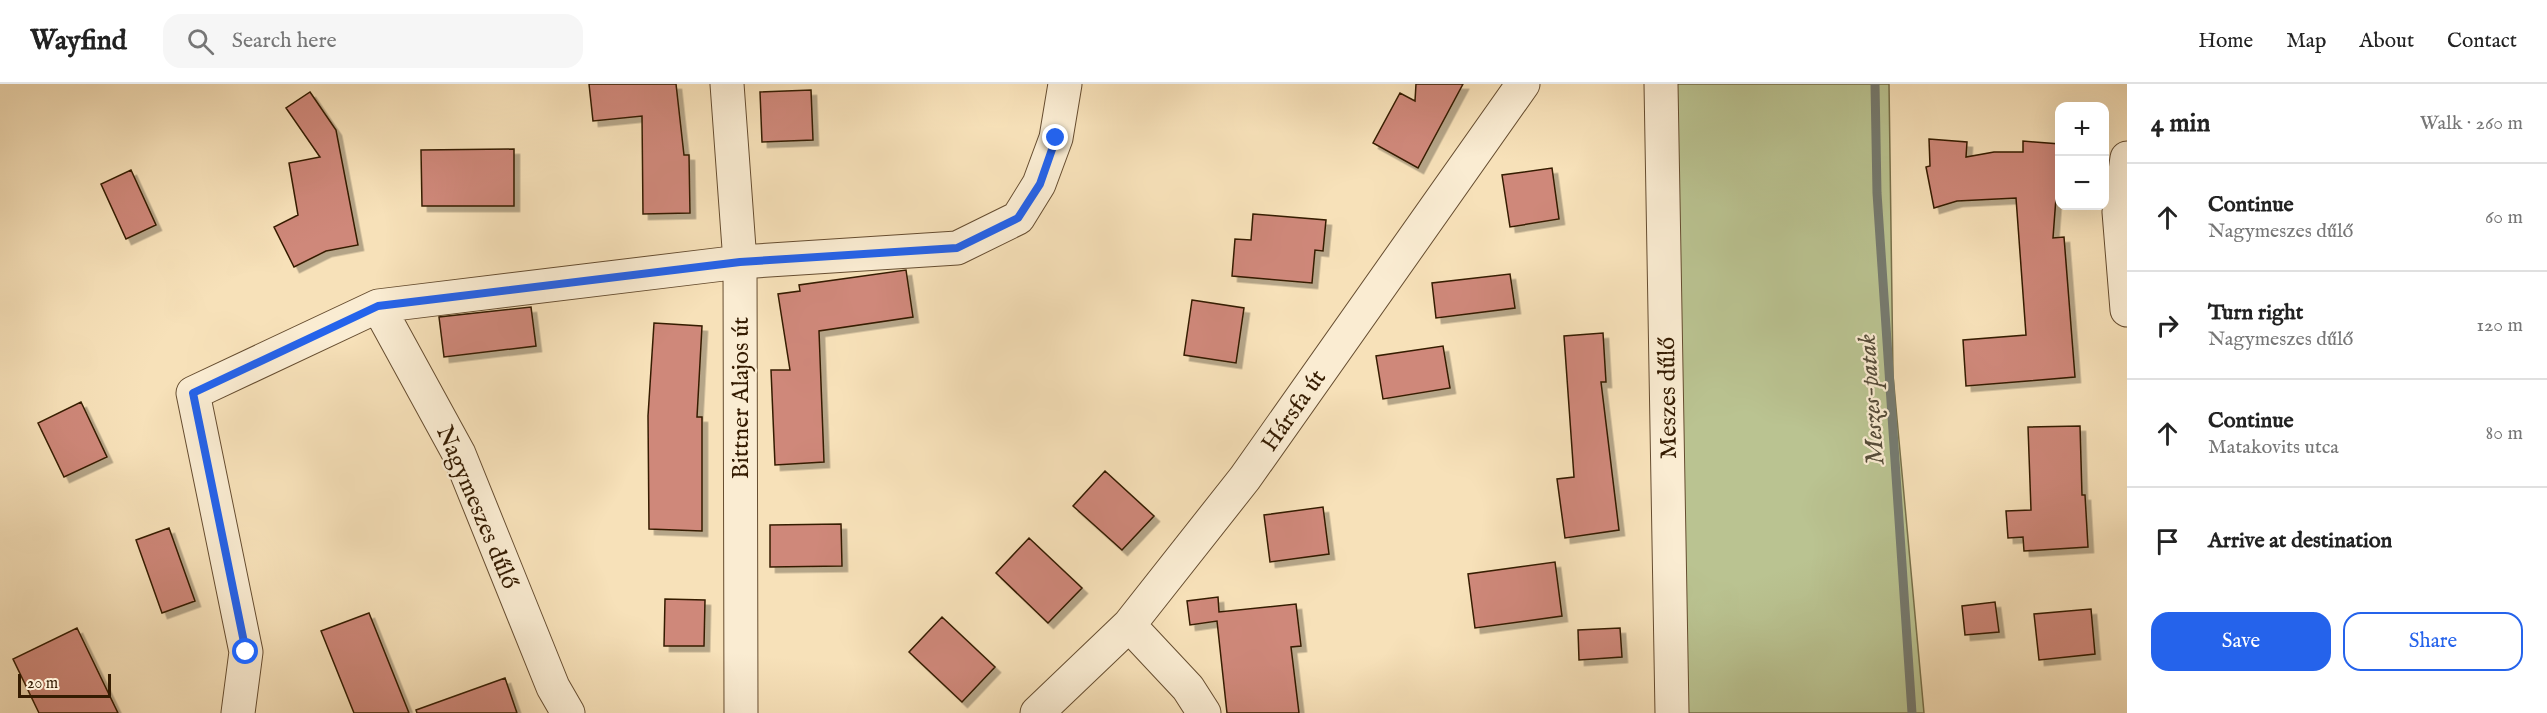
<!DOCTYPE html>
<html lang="en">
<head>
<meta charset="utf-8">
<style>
	:root { --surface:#fff; --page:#f6f6f6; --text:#222; --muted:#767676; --line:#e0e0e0; --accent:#2563eb }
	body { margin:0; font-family:"IM FELL English",serif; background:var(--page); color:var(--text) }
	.controls { position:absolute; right:18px; top:18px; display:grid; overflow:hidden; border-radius:12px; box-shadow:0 6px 24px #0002 }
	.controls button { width:54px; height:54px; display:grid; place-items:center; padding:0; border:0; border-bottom:2px solid var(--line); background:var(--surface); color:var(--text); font:30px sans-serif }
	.scale { position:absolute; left:18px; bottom:15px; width:93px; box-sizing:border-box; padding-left:6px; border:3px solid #351c02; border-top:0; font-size:16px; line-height:21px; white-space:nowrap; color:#351c02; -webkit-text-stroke:4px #faecd2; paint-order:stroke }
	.stop { position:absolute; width:18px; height:18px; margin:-14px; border:4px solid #2563eb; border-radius:50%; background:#fff }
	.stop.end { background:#2563eb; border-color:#fff; box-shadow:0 2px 6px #0008 }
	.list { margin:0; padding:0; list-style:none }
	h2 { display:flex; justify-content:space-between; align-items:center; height:78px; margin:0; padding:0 24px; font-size:26px }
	h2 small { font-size:20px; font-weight:400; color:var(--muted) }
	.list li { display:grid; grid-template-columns:39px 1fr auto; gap:18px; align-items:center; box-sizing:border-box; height:108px; padding:0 24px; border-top:2px solid var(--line) }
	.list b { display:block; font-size:22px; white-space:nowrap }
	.list p { margin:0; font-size:20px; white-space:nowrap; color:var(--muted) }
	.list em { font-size:20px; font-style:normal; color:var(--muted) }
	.actions { display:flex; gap:12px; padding:18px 24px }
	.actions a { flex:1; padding:14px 0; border:2px solid var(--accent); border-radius:18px; text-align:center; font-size:21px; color:var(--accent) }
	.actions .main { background:var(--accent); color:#fff }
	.icon { flex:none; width:33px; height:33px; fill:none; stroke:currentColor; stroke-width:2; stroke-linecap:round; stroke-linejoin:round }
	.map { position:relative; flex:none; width:2127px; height:629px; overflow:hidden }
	header { display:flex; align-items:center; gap:36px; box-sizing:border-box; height:84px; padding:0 30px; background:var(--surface); border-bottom:2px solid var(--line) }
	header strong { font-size:28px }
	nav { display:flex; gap:33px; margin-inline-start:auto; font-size:21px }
	.search { width:420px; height:54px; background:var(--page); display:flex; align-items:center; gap:15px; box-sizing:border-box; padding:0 21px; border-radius:18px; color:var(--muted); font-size:22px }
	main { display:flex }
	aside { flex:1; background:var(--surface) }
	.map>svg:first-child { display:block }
	.green { fill:#bac391; stroke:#78704a; stroke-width:1.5 }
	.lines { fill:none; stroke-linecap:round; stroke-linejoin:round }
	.stream { stroke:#767b70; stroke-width:9 }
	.building { fill:#cf887a; stroke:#351c02; stroke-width:1.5; filter:url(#shadow) }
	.minor-casing { stroke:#664d30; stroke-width:35 }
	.minor { stroke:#faecd2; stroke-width:33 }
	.route { stroke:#2563eb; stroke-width:8 }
	.labels { text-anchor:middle; stroke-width:4.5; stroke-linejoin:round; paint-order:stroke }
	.street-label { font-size:24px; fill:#351c02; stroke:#faecd2 }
	.water-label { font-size:26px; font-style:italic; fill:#564c39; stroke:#faecd2 }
</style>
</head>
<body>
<header>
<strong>Wayfind</strong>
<div class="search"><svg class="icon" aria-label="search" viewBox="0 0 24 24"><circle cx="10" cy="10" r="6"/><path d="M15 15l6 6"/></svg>Search here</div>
<nav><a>Home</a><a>Map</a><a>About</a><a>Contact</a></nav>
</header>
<main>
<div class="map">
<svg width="2127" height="629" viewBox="0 0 2127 629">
	<defs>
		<filter id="shadow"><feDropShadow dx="5.5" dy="5.5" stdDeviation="0" flood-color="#0004"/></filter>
	</defs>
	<rect width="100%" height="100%" fill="#f7e1b9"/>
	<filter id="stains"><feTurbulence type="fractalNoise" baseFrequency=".00333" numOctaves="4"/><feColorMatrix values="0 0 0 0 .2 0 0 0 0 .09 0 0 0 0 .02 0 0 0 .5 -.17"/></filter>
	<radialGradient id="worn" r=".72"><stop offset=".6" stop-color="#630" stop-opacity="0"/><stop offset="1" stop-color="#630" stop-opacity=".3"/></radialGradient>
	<path class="green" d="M1671,0H1889L1893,291L1924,629H1667Z"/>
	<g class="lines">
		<path class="stream" d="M1875,0L1877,109L1912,629"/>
	</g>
	<path class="building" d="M589,0H676L684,71H689L690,129L643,130L642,32L593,37Z
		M1416,0H1463L1418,84L1373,59L1400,9L1415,17Z
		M811,6L813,56L762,58L760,8Z
		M310,8L336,46L358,161L326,167L294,183L274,143L298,131L289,79L320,73L286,24Z
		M1929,55L1967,58L1966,73L1994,68H2023V57L2060,60L2053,154L2064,153L2075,293L1966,302L1963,256L2026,251L2016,114L1957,117L1934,124L1926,83L1930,82Z
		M514,65V122H422L421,66Z
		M1552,84L1559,135L1510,143L1502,91Z
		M131,86L156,141L126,155L101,100Z
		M1253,130L1326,136L1323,167L1315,166L1312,199L1232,192L1235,155L1251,156Z
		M906,186L913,233L819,247L824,378L775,381L771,286H790L778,210L800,207L799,201Z
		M1510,190L1515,224L1436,234L1432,199Z
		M1192,216L1244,224L1236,279L1184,271Z
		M531,223L536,262L444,273L439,233Z
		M654,239L702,242L697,333H702V447L649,445L648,332Z
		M1603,249L1606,298H1601L1619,446L1565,454L1557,395L1574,393L1564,252Z
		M1443,262L1450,304L1383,315L1376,272Z
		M81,318L107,373L64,393L38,339Z
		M2080,342L2082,411H2085L2088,463L2024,467L2023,453L2008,454L2006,427L2031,426L2028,343Z
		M1105,387L1154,432L1122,466L1073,422Z
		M1323,423L1329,470L1270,478L1264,431Z
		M841,440L842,482L770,483V441Z
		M169,444L195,517L162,529L136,456Z
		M1029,454L1082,504L1048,539L996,489Z
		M1555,478L1562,532L1475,544L1468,490Z
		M1218,513L1219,528L1296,520L1301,562L1291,563L1299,629H1227L1217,537L1190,541L1187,517Z
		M665,515L705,516L704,562H664Z
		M1995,518L1999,548L1965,551L1962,522Z
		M2091,525L2095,570L2039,576L2034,530Z
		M369,529L409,629H354L321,547Z
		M942,533L995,583L962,618L909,568Z
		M77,544L118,629H39L13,575Z
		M1620,544L1622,573L1579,576L1578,546Z
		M505,594L517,629H417L416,626Z"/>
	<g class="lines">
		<defs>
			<path id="minor" d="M727,0L740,178L741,629
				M1661,0L1672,629
				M2127,74L2119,128L2127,226
				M378,222L740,178L957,164L1018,134L1039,100L1056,54L1065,0
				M1129,541L1188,604L1204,629
				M238,629L246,568L193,309L378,222L459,370L553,603L568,629
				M1037,629L1129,541L1245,394L1523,0"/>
		</defs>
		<use href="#minor" class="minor-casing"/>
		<use href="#minor" class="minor"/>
	</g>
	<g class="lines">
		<path class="route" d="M246,568L193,309L378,222L740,178L957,164L1018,134L1040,100L1056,54"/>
	</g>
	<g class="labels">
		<g class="street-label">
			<text transform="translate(740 314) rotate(-90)" y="8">Bittner Alajos út</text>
			<text transform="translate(1667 314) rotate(-91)" y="8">Meszes dűlő</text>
			<text transform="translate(1293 326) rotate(-55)" y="8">Hársfa út</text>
			<text transform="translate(478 423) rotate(67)" y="8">Nagymeszes dűlő</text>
		</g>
		<g class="water-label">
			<text transform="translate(1870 316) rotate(-94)" y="9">Meszes-patak</text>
		</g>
	</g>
	<rect width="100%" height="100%" filter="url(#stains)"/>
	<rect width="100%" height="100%" fill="url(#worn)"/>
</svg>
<div class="controls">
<button>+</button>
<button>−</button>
</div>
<div class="scale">20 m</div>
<div class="stop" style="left:246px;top:568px"></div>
<div class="stop end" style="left:1056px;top:54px"></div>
</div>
<aside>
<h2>4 min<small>Walk · 260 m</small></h2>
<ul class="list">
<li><svg class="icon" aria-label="ahead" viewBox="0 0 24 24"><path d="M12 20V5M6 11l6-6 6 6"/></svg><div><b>Continue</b><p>Nagymeszes dűlő</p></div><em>60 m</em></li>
<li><svg class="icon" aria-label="right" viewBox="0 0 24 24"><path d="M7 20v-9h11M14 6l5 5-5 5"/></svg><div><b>Turn right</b><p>Nagymeszes dűlő</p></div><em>120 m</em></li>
<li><svg class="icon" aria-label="ahead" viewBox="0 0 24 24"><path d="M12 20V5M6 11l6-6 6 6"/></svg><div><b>Continue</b><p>Matakovits utca</p></div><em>80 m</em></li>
<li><svg class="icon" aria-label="arrive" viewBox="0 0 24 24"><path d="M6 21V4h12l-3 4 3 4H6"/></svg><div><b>Arrive at destination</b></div></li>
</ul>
<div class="actions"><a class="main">Save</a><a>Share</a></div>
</aside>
</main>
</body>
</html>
